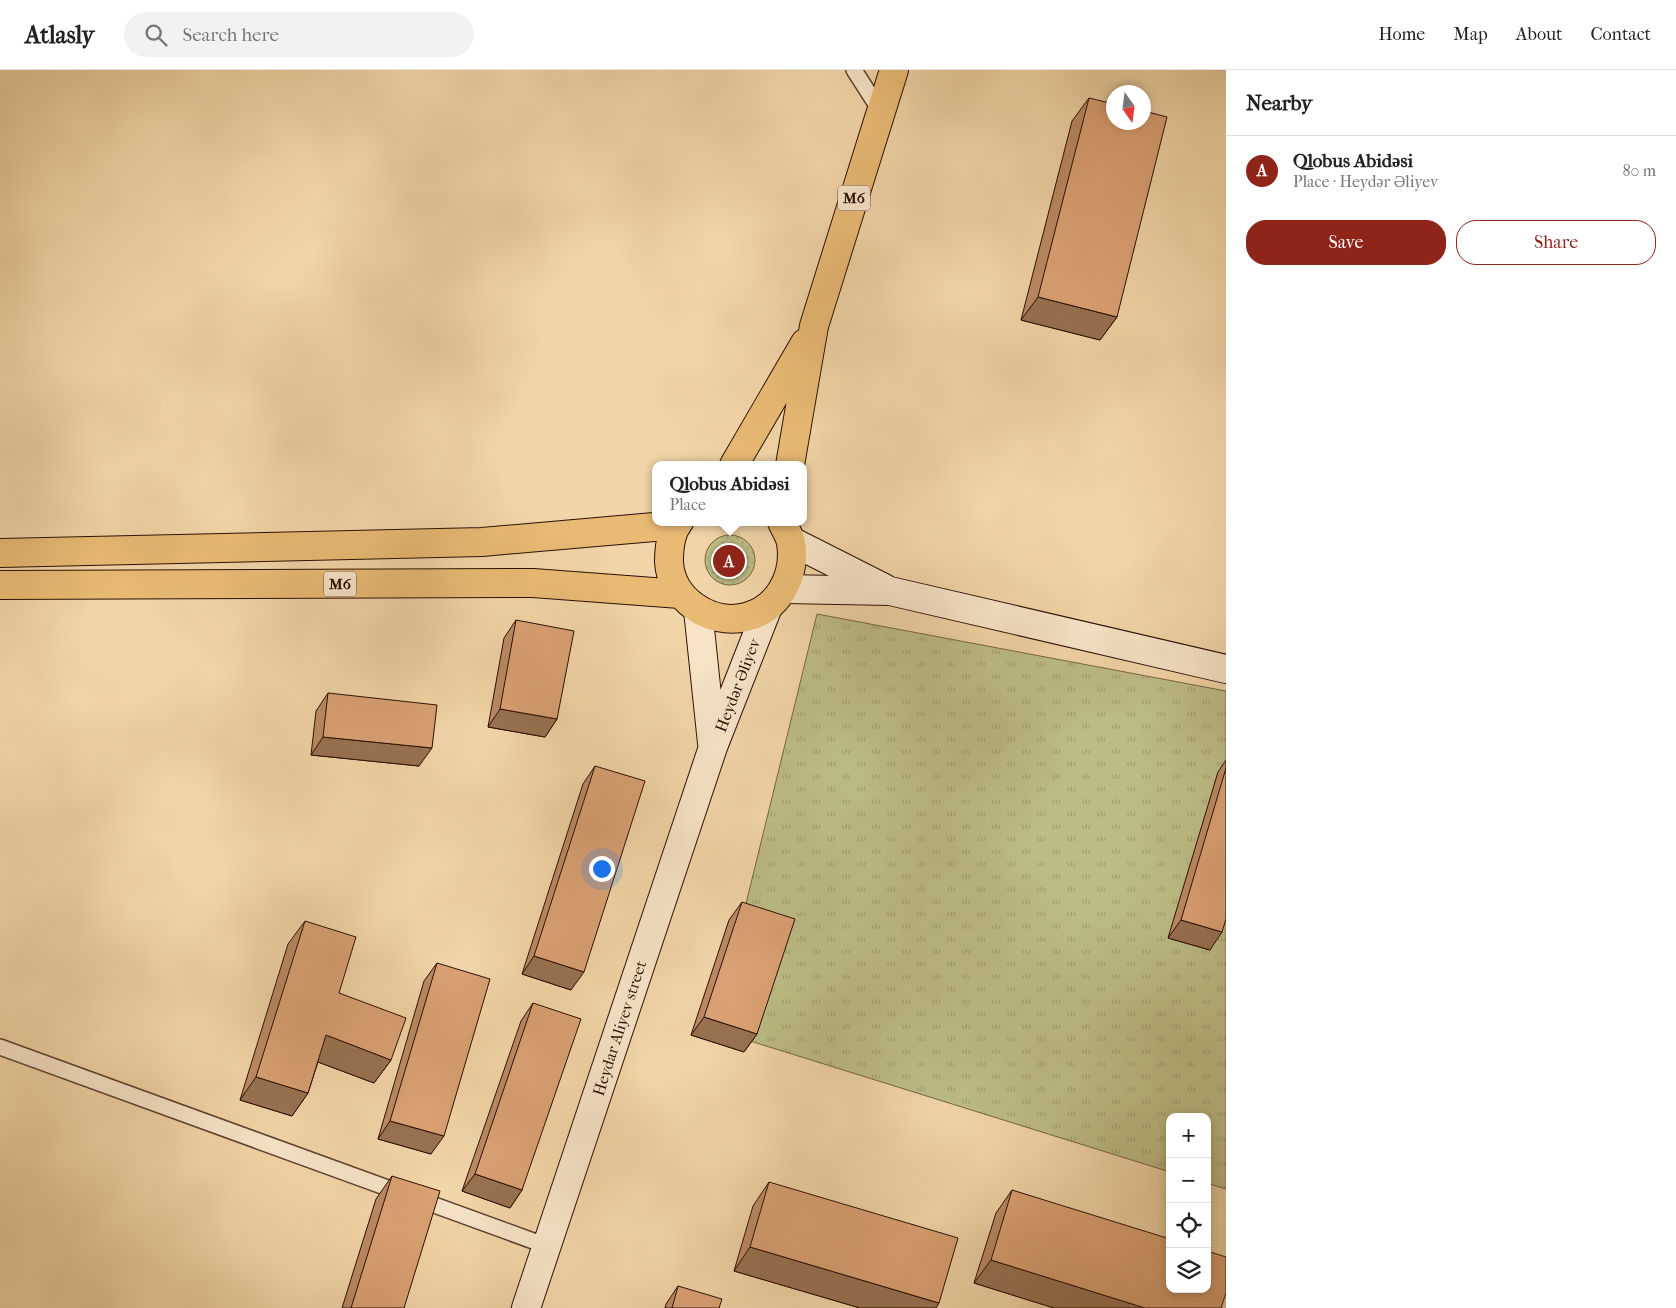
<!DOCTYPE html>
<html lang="en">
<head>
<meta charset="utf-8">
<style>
	:root { --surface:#fff; --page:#f2f2f2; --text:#222; --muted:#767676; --line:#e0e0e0; --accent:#8f2418 }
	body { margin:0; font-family:"IM FELL French Canon",serif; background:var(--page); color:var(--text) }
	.controls { position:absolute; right:15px; bottom:15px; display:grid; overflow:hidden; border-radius:10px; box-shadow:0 2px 8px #0003 }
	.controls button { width:45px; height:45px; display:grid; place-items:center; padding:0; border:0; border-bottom:1px solid var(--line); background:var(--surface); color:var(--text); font:25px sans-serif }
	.compass { position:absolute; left:1106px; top:15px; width:45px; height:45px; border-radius:50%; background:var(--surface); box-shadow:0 2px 8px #0003; rotate:166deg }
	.you { position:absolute; left:601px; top:798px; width:18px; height:18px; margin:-12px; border:4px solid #fff; border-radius:50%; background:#1a73e8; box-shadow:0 0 0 8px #1a73e833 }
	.badge { display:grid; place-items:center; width:32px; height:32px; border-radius:50%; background:var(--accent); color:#fff; font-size:16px; font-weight:700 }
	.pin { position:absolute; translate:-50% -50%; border:2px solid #fff; box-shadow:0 1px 5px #0006 }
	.popup { position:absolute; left:652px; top:391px; width:155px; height:65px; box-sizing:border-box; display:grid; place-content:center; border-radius:10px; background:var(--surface); filter:drop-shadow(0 1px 4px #0005); font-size:16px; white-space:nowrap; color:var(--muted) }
	.popup b { font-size:19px; color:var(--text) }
	.popup::after { content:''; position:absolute; left:50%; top:100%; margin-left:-10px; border:10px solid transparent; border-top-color:var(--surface) }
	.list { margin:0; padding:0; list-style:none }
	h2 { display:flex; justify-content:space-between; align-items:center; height:65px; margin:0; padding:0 20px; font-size:21px }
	h2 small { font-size:16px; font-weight:400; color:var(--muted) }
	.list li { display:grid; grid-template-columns:32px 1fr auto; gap:15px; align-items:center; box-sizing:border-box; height:70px; padding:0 20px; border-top:1px solid var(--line) }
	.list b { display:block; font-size:19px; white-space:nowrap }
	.list p { margin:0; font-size:16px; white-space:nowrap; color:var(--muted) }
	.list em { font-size:16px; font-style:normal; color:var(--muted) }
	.actions { display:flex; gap:10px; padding:15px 20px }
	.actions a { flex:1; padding:11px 0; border:1px solid var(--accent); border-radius:20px; text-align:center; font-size:18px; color:var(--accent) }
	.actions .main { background:var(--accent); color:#fff }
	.icon { flex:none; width:28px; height:28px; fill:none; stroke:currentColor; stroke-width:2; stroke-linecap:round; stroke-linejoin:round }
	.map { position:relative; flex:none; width:1226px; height:1238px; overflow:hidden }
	header { display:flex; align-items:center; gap:30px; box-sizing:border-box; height:70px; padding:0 25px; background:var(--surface); border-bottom:1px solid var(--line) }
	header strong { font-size:24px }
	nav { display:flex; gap:28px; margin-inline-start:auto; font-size:18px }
	.search { width:350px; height:45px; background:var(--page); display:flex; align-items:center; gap:12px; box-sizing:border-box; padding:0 18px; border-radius:28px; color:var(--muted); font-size:19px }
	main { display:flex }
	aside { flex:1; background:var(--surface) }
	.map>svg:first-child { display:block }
	.grass { fill:url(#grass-dots); stroke:#746544 }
	.park { fill:url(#park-tufts); stroke:#746544 }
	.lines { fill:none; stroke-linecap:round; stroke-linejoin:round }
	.lane-casing { stroke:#5c402d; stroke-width:18 }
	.secondary-casing { stroke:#2b0e04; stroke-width:30 }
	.highway-casing { stroke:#2b0e04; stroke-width:30 }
	.lane { stroke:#f6e3c6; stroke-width:15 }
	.secondary { stroke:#f6e3c6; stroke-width:28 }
	.highway { stroke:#e8ba74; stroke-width:28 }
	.wall { fill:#bb8a64; stroke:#2b0e04 }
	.shaded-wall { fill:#987151; stroke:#2b0e04 }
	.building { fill:#d9a174; stroke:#2b0e04 }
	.labels { text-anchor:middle; stroke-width:5; stroke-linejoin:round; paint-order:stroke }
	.shield { fill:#f6e3c6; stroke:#684e3e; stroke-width:1 }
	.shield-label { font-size:15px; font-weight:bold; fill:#2b0e04 }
	.street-label { font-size:16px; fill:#2b0e04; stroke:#f6e3c6 }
</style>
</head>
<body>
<header>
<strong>Atlasly</strong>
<div class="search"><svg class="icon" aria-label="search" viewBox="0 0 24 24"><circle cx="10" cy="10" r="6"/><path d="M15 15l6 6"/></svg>Search here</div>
<nav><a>Home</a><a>Map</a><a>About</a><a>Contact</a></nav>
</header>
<main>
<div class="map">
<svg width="1226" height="1238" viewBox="0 0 1226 1238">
	<defs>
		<pattern id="grass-dots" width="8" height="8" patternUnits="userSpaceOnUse" patternTransform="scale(1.25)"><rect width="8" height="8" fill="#bdbc85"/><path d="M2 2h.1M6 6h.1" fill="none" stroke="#a3a071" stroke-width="1.8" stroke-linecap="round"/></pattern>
		<pattern id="park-tufts" width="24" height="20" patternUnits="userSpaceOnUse" patternTransform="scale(1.25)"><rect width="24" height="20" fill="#bdbc85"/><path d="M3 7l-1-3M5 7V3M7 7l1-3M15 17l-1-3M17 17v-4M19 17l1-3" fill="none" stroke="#a3a071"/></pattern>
	</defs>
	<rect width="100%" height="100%" fill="#f1d4a7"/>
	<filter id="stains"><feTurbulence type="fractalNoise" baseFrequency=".004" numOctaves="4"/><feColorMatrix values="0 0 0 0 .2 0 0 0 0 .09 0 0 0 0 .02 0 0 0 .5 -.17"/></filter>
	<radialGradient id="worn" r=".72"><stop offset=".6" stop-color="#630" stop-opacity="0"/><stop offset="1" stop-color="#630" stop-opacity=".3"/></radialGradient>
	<path class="grass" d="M705 490a25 25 0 1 1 50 0a25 25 0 1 1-50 0Z"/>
	<path class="park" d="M817,544L1226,621V1119L1207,1113V1047H1170V1102L715,960Z"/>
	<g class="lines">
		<defs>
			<path id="lane" d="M854,0L881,42
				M0,977L547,1176"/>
			<path id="secondary" d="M791,471L884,518
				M784,519L890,521L1226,599
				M698,540L712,673
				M526,1238L713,677L768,537"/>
			<path id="highway" d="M734,395L805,273
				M790,395L814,256L894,0
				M679,452C670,463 669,479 669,492C671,529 710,556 746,547C779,539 796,505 791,473C790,466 785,459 782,452
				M0,483L482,472L677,455
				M0,515L533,513L680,524"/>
		</defs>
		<use href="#lane" class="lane-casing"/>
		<use href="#secondary" class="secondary-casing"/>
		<use href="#highway" class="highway-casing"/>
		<use href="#lane" class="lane"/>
		<use href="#secondary" class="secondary"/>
		<use href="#highway" class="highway"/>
	</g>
	<path class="wall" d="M1089,28L1117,247L1100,270L1021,250L1072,51Z
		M516,550L557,649L545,667L488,657L504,568Z
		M328,623L419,696L311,685L316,641Z
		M1226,690V849L1210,880L1168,868L1218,702Z
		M595,696L571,920L522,904L583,714Z
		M742,832L757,964L744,982L691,965L729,850Z
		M305,851L339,923L391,990L374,1013L318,992L308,1023L292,1046L240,1030L288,874Z
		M437,893L431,1084L378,1069L424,911Z
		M533,933L522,1120L510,1138L462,1121L521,951Z
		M392,1106L404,1238H342L376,1129Z
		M769,1112L936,1238H860L734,1201L753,1136Z
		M1012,1120L1221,1238H1054L974,1213L996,1143Z
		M678,1216L719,1238H665L666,1234Z"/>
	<path class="shaded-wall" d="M1038,227L1117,247L1100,270L1021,250Z
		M500,639L557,649L545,667L488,657Z
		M323,667L432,678L419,696L311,685Z
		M1181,850L1222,862L1210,880L1168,868Z
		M534,886L584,902L571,920L522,904Z
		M704,947L757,964L744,982L691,965Z
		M326,965L391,990L374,1013L310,989Z
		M256,1007L308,1023L292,1046L240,1030Z
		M390,1051L444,1066L431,1084L378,1069Z
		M475,1104L522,1120L510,1138L462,1121Z
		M750,1177L939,1233L936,1238H860L734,1201Z
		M991,1190L1145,1238H1054L974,1213Z"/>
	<path class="building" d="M1089,28L1114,34V52H1144V41L1167,47L1117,247L1038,227Z
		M516,550L574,561L557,649L500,639Z
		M328,623L437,635L432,678L323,667Z
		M595,696L645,711L584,902L534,886Z
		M1226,698V849L1222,862L1181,850Z
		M742,832L795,849L757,964L704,947Z
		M305,851L356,867L339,923L406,948L391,990L326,965L308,1023L256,1007Z
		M437,893L490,909L444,1066L390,1051Z
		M533,933L581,949L522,1120L475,1104Z
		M392,1106L440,1121L404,1238H351Z
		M769,1112L958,1168L939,1233L750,1177Z
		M1012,1120L1170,1169V1219H1207V1181L1226,1187V1223L1221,1238H1145L991,1190Z
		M678,1216L722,1229L719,1238H672Z"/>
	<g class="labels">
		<g class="shield">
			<rect x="838" y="115.5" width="32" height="25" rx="4"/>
			<rect x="324" y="501.5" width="32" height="25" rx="4"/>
		</g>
		<g class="shield-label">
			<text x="854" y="133">M6</text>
			<text x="340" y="519">M6</text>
		</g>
		<g class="street-label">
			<text transform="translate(737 615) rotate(-69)" y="6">Heydər Əliyev</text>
			<text transform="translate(619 958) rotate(-72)" y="6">Heydar Aliyev street</text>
		</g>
	</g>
	<rect width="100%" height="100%" filter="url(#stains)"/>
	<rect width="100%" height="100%" fill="url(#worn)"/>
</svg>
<div class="controls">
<button>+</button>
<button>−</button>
<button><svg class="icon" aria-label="locate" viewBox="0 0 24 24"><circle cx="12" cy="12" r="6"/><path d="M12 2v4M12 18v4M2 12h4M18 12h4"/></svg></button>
<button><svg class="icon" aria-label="layers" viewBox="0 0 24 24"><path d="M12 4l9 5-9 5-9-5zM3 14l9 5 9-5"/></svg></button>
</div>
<svg class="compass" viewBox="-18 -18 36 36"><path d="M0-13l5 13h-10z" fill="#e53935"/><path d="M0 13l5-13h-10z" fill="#767676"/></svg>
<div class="you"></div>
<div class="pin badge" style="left:729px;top:491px">A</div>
<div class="popup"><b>Qlobus Abidəsi</b>Place</div>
</div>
<aside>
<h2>Nearby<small></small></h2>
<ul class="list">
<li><span class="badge">A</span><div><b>Qlobus Abidəsi</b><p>Place · Heydər Əliyev</p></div><em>80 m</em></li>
</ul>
<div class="actions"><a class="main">Save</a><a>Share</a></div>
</aside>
</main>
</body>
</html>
